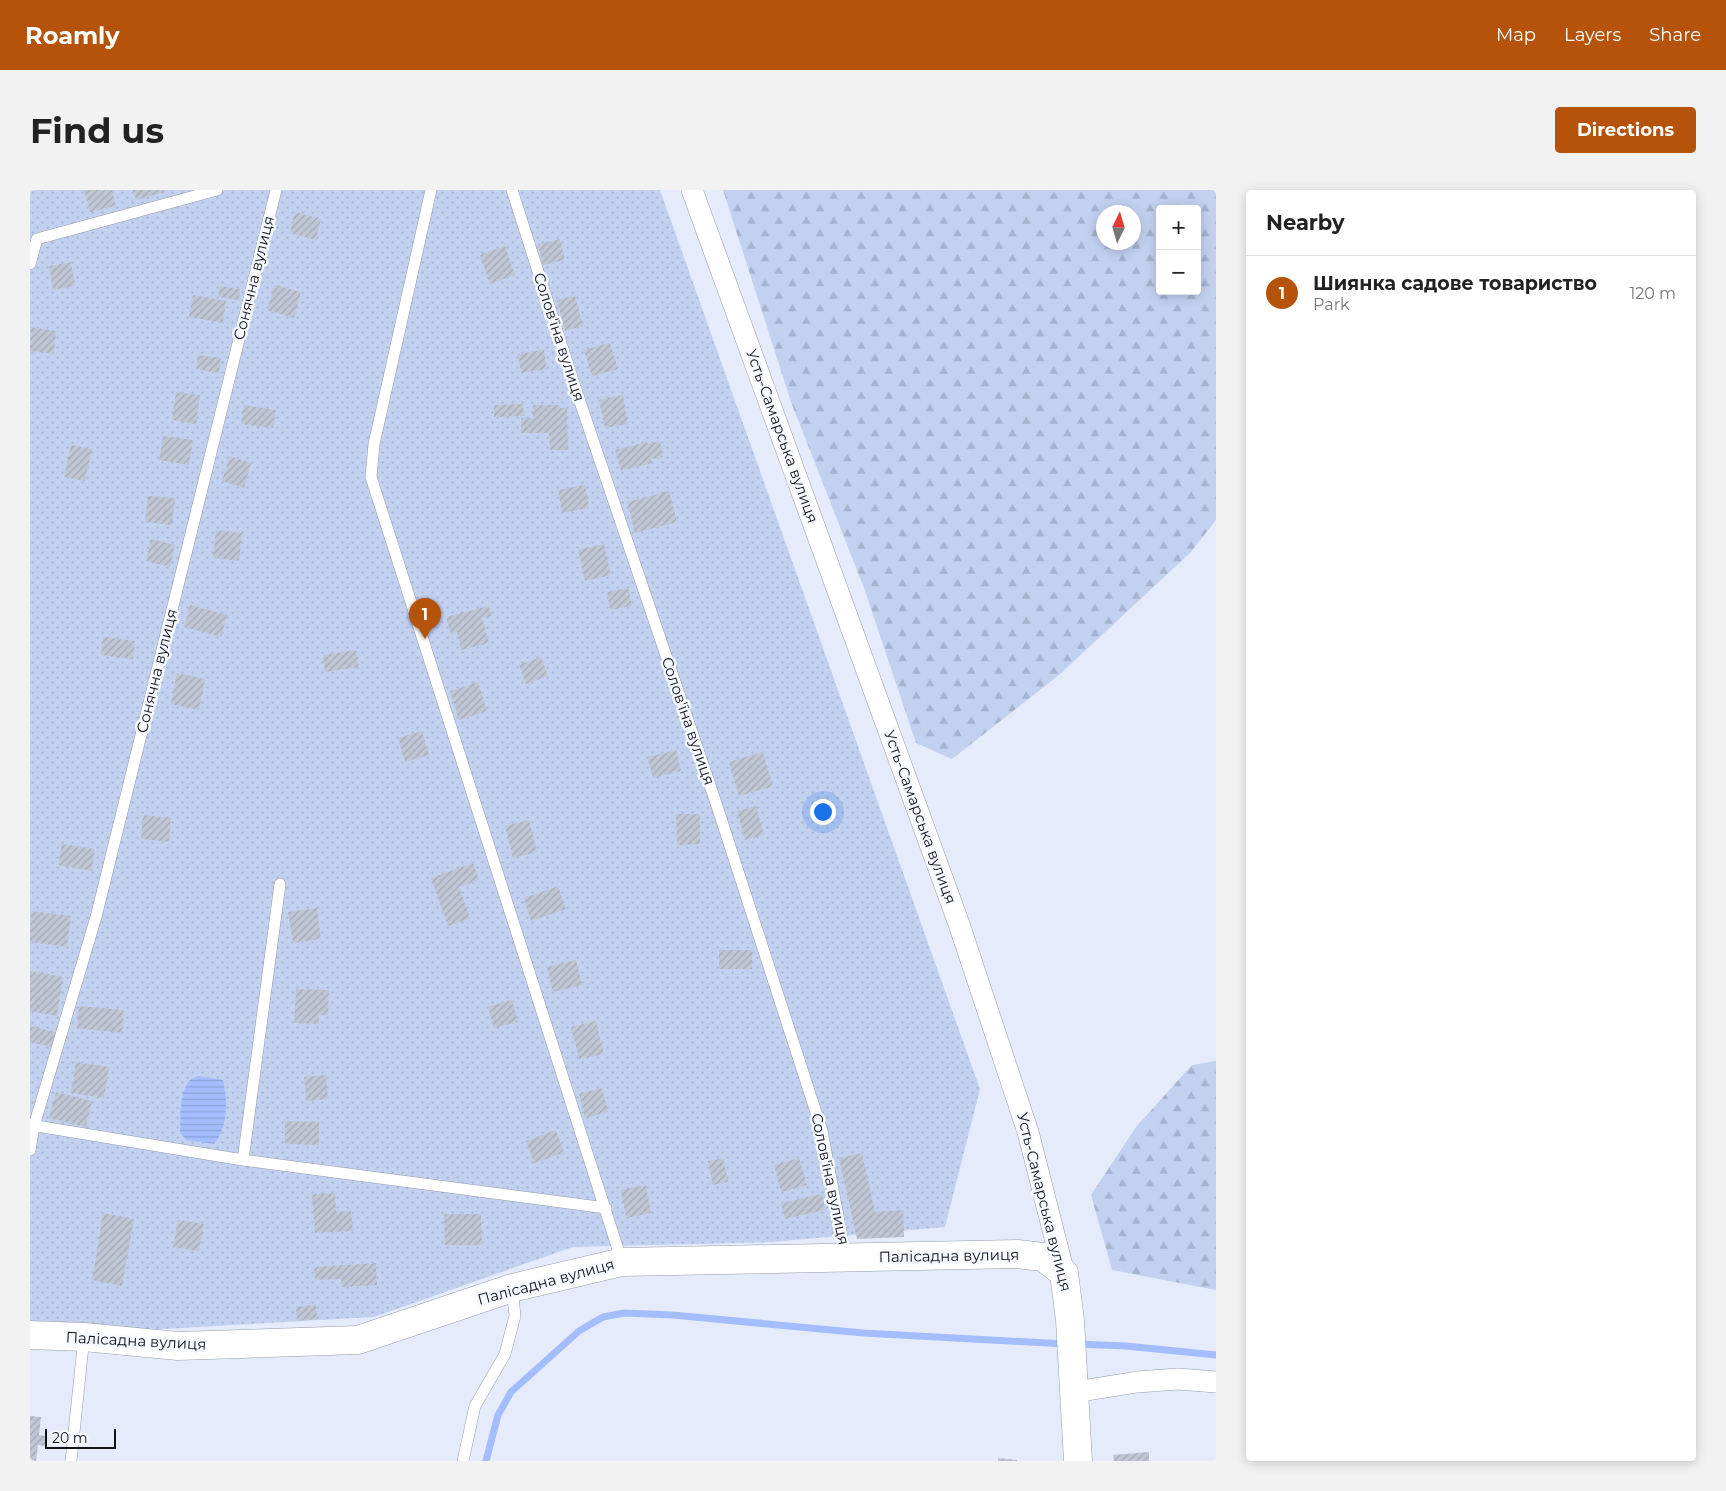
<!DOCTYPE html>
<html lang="en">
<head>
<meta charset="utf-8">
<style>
	:root { --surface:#fff; --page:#f2f2f2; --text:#222; --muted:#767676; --line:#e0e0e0; --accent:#b45309 }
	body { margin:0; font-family:Montserrat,sans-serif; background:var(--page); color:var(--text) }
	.controls { position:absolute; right:15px; top:15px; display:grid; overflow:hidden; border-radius:5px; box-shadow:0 2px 12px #0003 }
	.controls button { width:45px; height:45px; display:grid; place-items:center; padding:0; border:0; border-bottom:1px solid var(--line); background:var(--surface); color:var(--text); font:25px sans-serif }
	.compass { position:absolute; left:1066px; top:15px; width:45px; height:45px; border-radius:50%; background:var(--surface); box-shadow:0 2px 12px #0003; rotate:5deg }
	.scale { position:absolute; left:15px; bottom:12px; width:71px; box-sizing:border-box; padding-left:5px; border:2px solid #111317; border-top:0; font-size:14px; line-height:18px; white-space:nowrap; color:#111317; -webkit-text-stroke:4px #f6f9ff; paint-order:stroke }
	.you { position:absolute; left:792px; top:621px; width:18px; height:18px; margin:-12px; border:4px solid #fff; border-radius:50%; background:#1a73e8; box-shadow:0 0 0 8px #1a73e833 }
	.badge { display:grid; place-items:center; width:32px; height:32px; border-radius:50%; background:var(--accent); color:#fff; font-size:16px; font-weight:700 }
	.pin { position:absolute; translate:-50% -41px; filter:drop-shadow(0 1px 2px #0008) }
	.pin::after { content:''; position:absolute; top:26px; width:18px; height:15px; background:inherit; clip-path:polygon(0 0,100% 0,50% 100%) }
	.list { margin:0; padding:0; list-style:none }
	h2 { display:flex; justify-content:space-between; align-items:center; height:65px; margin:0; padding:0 20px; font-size:21px }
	h2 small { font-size:16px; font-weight:400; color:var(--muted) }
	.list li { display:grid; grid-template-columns:32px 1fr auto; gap:15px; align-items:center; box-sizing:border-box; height:75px; padding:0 20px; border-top:1px solid var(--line) }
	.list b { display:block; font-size:19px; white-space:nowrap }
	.list p { margin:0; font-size:16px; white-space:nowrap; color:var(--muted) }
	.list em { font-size:16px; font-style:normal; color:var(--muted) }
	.map { position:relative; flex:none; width:1186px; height:1271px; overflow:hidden; border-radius:5px }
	header { display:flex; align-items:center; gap:30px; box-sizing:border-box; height:70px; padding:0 25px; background:var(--accent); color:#fff }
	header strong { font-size:24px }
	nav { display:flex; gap:28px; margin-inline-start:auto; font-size:18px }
	.intro { display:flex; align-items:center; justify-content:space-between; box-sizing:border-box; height:120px; padding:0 30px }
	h1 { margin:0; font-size:35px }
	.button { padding:12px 22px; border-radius:5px; background:var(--accent); color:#fff; font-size:18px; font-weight:700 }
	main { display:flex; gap:30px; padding:0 30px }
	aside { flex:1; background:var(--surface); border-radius:5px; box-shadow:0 2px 12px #0003 }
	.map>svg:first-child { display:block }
	.forest { fill:url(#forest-firs); fill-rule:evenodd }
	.garden { fill:url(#garden-dots) }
	.water { fill:url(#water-rules) }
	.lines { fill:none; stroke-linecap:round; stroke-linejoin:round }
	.stream { stroke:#a3bdfe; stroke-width:7 }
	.building { fill:url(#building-hatch) }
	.lane-casing { stroke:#959ba8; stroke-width:12 }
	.street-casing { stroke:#959ba8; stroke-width:22 }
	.secondary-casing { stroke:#959ba8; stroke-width:29 }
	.lane { stroke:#fff; stroke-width:11 }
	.street { stroke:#fff; stroke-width:21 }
	.secondary { stroke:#fff; stroke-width:28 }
	.labels { text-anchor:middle; stroke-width:5; stroke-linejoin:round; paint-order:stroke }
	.street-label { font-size:15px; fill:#111317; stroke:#f6f9ff }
</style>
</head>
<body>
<header>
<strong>Roamly</strong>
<nav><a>Map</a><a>Layers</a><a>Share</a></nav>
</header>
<div class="intro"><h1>Find us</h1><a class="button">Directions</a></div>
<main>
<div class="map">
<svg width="1186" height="1271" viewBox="0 0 1186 1271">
	<defs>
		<pattern id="forest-firs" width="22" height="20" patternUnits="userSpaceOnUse" patternTransform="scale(1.25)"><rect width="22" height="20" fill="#c3d1f1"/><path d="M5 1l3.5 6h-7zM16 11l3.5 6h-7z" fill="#a6b3ce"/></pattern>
		<pattern id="garden-dots" width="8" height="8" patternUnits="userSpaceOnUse" patternTransform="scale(1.25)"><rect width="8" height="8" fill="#c3d1f1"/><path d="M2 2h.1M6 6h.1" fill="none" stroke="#a6b3ce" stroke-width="1.8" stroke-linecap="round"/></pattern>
		<pattern id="water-rules" width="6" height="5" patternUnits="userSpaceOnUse" patternTransform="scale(1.25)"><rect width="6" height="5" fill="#a3bdfe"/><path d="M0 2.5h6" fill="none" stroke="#8ba2d9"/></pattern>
		<pattern id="building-hatch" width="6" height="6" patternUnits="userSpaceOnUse" patternTransform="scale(1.25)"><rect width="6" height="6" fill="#c0c6d4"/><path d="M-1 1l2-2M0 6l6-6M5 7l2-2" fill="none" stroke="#a4a9b5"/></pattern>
	</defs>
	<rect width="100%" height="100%" fill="#e5ebfa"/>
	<path class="forest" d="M693,0H1186V330L1160,363L1029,485L922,569L886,553L834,398L761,212ZM1130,19H1167V101H1130ZM1074,22H1104V52H1074Z
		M1186,871V1100L1082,1080L1061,1005L1106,937L1162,875Z"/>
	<path class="garden" d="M0,0H630L950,899L915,1037L741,1052L543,1057L344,1127L82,1142L0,1140Z"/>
	<path class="water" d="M169,886L193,890C198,911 198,937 184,954L156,950L150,942C151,925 148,889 169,886Z"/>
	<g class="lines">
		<path class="stream" d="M1047,1154L1096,1156L1186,1165
			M456,1271L468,1225L481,1202L549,1141L573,1127L594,1123L643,1125L833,1143L1036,1154"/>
	</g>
	<path class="building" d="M54,0H82L86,16L60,22Z
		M103,0H133L134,2L106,10Z
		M265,22L291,29L286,50L260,43Z
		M530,49L535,70L513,75L508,54Z
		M475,56L485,85L460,94L450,65Z
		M41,72L45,96L23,100L19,76Z
		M245,95L271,102L264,128L237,120Z
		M190,96L210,99L209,110L188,107Z
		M163,105L196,111L193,133L159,127Z
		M545,106L553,136L535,141L527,110Z
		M1,137L26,141L24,164L0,161Z
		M580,153L588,179L562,186L554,160Z
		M514,160L517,179L491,183L488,164Z
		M168,165L191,168L189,183L166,179Z
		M146,202L170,205L166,234L142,230Z
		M593,205L598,234L575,238L569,210Z
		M493,214L494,226L464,227V215Z
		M214,215L246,220L243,238L211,234Z
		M503,215H529V218H537L538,260H520L519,243H491V228H503Z
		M133,246L163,250L159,275L129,270Z
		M630,251L633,267L621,269L622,273L591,281L585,260L617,252L618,254Z
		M41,255L62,259L55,291L34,287Z
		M200,266L221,273L214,298L192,291Z
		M555,295L559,318L532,323L528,300Z
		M639,301L647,332L605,343L597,312Z
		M118,306L145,308L142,335L115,332Z
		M186,340L212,343L209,371L183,368Z
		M121,349L145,355L140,377L116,371Z
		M574,354L581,385L555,391L548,360Z
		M598,398L602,416L580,420L577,402Z
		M160,415L197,425L191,447L154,437Z
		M459,416L462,426L452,428L459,453L431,460L427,442L421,444L416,427Z
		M73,447L105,451L103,469L71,465Z
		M326,460L329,477L295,482L293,465Z
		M511,467L518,486L496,494L489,475Z
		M147,483L175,489L169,520L141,514Z
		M448,492L457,521L429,530L420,501Z
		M392,541L399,565L375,572L368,548Z
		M646,560L651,581L623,588L617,567Z
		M733,562L743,596L709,606L699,572Z
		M726,616L734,645L715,650L707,621Z
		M646,624H670V654L647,655Z
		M113,625L141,628L139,652L111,649Z
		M499,630L507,662L483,668L475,636Z
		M32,654L65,659L62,681L28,675Z
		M443,673L449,690L429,697L440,728L418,736L401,688Z
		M528,696L536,719L501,731L494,708Z
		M287,718L291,749L263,753L258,722Z
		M1,721L41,726L37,757L0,752Z
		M689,760H722V779H689Z
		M546,770L552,795L523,802L517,777Z
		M0,781L33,787L27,826L0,821Z
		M266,799L299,800L298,825H289V834L264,833Z
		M482,810L488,832L464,838L458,817Z
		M49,816L94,820L92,843L47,838Z
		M566,831L574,864L549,869L541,837Z
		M0,836L25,842L22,857L0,852Z
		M46,872L79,877L74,908L41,903Z
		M296,885L298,909L276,911L274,887Z
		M572,898L578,922L555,928L549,904Z
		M26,902L62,911L56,937L19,928Z
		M255,931L289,932V955L255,954Z
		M526,940L534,963L504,973L496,951Z
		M832,963L845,1022L873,1020L874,1047L827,1049L809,968Z
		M693,968L698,992L683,995L678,971Z
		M769,968L777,995L751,1002L744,975Z
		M616,995L621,1023L596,1028L591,1000Z
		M305,1003L306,1022L321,1021L323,1041L285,1043L282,1004Z
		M792,1004L795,1020L755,1029L751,1013Z
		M73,1023L104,1029L92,1096L62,1090Z
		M414,1024H451L452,1055H415Z
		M148,1030L174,1034L169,1061L143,1057Z
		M346,1073L347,1095L312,1097L311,1089L285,1090L284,1077Z
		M286,1115L287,1129L267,1131L266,1117Z
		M0,1226L11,1227L9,1245L16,1246L15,1256L8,1255L6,1271L0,1270Z
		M1119,1262V1271H1084L1083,1265Z
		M968,1268L987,1270V1271H968Z"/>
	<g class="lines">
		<defs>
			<path id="lane" d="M401,0L344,254L341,287L592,1072
				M482,0L544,194L688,619L792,941L813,1053L817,1067
				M0,74L7,49L187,0
				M0,935L213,970L576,1018
				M0,960L4,936L66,727L246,0
				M213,970L250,694
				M41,1271L54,1147
				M433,1271L445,1216L475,1164L485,1126L482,1098"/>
			<path id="street" d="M662,0L929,734L998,942L1034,1083
				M1045,1202L1107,1192L1148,1189L1186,1192"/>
			<path id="secondary" d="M0,1145L54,1147L148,1156L328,1150L482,1098L592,1072L987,1064L1013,1067L1034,1083L1040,1130L1048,1271"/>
		</defs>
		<use href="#lane" class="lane-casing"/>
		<use href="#street" class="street-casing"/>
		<use href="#secondary" class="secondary-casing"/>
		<use href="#lane" class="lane"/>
		<use href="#street" class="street"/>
		<use href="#secondary" class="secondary"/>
	</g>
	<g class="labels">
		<g class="street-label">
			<text transform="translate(224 88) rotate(-76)" y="5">Сонячна вулиця</text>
			<text transform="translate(529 147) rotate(72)" y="5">Солов'їна вулиця</text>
			<text transform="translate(752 246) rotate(70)" y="5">Усть-Самарська вулиця</text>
			<text transform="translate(127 481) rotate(-76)" y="5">Сонячна вулиця</text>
			<text transform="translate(658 531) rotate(71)" y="5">Солов'їна вулиця</text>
			<text transform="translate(890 627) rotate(70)" y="5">Усть-Самарська вулиця</text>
			<text transform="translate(800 989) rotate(78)" y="5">Солов'їна вулиця</text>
			<text transform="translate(1014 1012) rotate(76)" y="5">Усть-Самарська вулиця</text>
			<text transform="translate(919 1066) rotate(-1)" y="5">Палісадна вулиця</text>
			<text transform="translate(516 1092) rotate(-15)" y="5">Палісадна вулиця</text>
			<text transform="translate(106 1151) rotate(3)" y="5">Палісадна вулиця</text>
		</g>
	</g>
</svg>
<div class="controls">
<button>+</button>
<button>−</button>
</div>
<svg class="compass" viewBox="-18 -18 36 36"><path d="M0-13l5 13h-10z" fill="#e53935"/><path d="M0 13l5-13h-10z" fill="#767676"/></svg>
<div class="scale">20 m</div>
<div class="you"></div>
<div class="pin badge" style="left:395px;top:449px">1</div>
</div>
<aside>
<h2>Nearby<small></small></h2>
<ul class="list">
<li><span class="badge">1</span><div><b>Шиянка садове товариство</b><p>Park</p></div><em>120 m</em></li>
</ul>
</aside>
</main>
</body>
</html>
